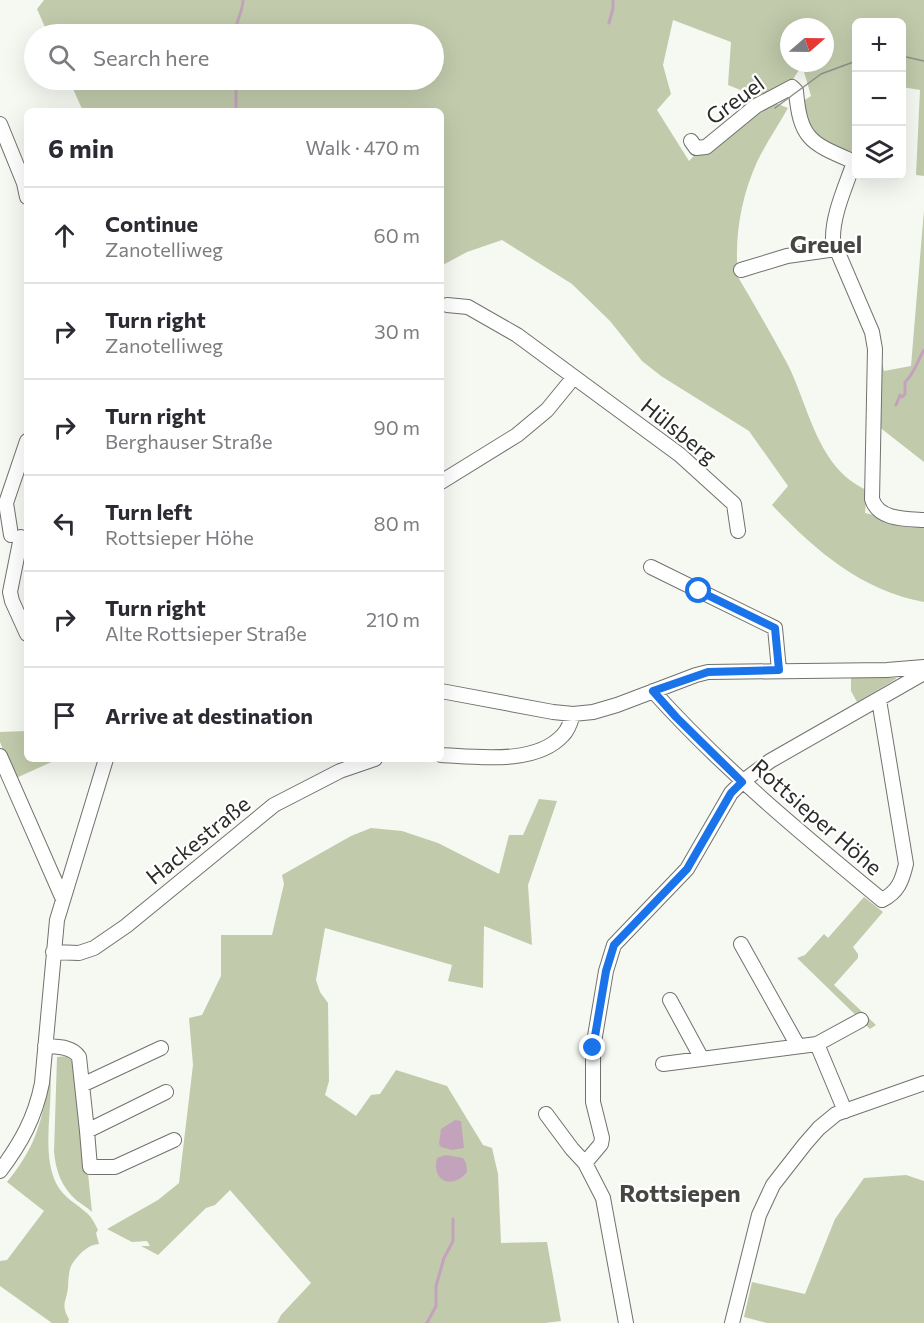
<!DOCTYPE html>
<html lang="en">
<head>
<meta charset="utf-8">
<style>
	:root { --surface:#fff; --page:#f7f7f7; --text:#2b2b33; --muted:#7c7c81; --line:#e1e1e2 }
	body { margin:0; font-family:Commissioner,sans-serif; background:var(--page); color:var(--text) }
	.controls { position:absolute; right:18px; top:18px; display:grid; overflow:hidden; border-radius:9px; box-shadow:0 6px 24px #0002 }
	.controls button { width:54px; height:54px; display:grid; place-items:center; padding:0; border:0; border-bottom:2px solid var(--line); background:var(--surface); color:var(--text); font:30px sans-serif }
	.compass { position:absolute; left:780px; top:18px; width:54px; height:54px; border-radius:50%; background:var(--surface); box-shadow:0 6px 24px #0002; rotate:70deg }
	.stop { position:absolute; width:18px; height:18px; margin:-14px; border:4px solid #1a73e8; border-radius:50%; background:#fff }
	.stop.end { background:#1a73e8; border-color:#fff; box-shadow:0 2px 6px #0008 }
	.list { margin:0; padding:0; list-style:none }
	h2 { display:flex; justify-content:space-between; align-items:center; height:78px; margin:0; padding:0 24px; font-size:26px }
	h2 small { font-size:20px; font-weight:400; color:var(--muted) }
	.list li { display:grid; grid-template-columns:39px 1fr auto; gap:18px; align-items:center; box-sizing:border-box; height:96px; padding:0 24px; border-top:2px solid var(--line) }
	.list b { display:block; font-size:22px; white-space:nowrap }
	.list p { margin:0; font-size:20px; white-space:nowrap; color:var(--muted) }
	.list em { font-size:20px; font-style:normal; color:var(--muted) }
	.icon { flex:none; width:33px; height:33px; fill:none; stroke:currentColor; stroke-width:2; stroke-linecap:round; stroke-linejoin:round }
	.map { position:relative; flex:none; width:924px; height:1323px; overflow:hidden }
	.search { position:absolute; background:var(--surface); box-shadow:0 6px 24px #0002; left:24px; top:24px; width:420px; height:66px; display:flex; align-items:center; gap:15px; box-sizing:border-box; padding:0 21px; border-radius:33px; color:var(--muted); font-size:22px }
	.panel { position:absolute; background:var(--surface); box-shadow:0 6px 24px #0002; left:24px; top:108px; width:420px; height:654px; border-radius:9px }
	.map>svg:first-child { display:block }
	.green { fill:#c1caab; fill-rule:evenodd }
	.water { fill:#c3a3bc }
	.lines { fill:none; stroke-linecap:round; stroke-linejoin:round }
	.stream { stroke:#c3a3bc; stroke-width:3 }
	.minor-casing { stroke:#70726d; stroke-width:16 }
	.minor { stroke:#fff; stroke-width:14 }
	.tram { stroke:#8e908c; stroke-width:1.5 }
	.route { stroke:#1a73e8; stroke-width:8 }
	.labels { text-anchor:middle; stroke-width:4.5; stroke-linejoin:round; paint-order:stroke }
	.street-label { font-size:22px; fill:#2b2c2a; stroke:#fff }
	.neighbourhood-label { font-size:24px; font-weight:bold; fill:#464743; stroke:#fff }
</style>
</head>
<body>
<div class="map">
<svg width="924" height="1323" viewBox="0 0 924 1323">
	<rect width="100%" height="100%" fill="#f6f8f2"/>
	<path class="green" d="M44,0H924V176L916,175L920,90L902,87V22H856V162L815,139L800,103L811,96L802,65L792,81L763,94L755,95L788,108C778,126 766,143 757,162C741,197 734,238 738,277C755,306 772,335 788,365C809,407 818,469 867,490L865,513L924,526V602C860,590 815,550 772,505L788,486L749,431L661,376L642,361L610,321L572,284L502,240L467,252L441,266V111H83L69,80H434V34H48L37,9ZM673,20L731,42L728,85L753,95L689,161L657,110L671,94L663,65ZM789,27H825V63H789Z
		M924,210V462L878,426L879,349L884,371L911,366Z
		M851,678H896V679L857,702L851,691Z
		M27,731V759H58L14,779L0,742V732Z
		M539,799L557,801L528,885L532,945L484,926L483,988L448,981L452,965L325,928L316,980L320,992L328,1003L329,1081L325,1095L356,1116L371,1095L380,1094L396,1070L447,1086L483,1145L492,1148L498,1174L501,1243L547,1242L561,1321L545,1323H277L281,1315L311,1283L230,1190L215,1205L206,1208L158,1255L141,1246H150L147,1241L132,1242L107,1229L158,1200L179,1183L193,1065L189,1018L202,1015L221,976V935H272L284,884L282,875L351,836L371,828L402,831L438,843L499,874L509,835H523Z
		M864,897L883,912L853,947L858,954V958L834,985L876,1025L870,1029L797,958L805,955L824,934L828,938Z
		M67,1056L73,1059L77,1067L92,1212C87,1207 81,1204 76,1200C61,1186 56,1171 54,1152L57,1057Z
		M50,1070C54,1105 40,1153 57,1185C64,1198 77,1204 88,1214C92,1218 95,1224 98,1230L96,1233L99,1244C90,1245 89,1247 82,1252C69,1265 69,1269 68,1287C67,1301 60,1304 69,1319L68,1323H52L0,1286V1261L7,1260L44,1211L7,1182C28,1156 36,1139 44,1107C46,1095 45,1081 50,1070Z
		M906,1175L924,1181V1323H767L744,1317L752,1282L805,1294L835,1219L864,1178Z"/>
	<path class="water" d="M455,1120L461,1121L464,1148L452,1150L441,1147L439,1144L441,1129Z
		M446,1155L463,1158L466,1163L467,1172C454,1189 431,1183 437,1158Z"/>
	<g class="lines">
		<path class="stream" d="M609,23L613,8V0
			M236,34C234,24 243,12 243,0
			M236,111V80
			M896,405L900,395L902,397L905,394V382C915,373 917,361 924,350
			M427,1323L436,1306V1286L444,1258L453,1241V1219"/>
		<defs>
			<path id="minor" d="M0,124L24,183L27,197
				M691,141L696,148L706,147L756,106L792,87L796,91C800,138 810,143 850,160L853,165C845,188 832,216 833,241L872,332L875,349L872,499C878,520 906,519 924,520
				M741,270L787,256L836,249
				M447,305L468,307L517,335L574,377
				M441,482L517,435L547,410L574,377L680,455L734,504L738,531
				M11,535L6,503L27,441
				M21,537L10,592L12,601L27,634
				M651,567L775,628L779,670
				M441,691L553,712L573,714L593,712L617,705L696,675L708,672L887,670L924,667
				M653,691C722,768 802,834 882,900C898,892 902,881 906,864L879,700
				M441,755C478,757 536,765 563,735C569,729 571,721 573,714
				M0,756L62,897
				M741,944L798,1046
				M53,952L79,953L94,948L126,926L274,805L340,771L375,759
				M670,1000L702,1059
				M817,1044L861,1020
				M45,1046C57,1047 72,1046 79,1057L87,1131L166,1092
				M663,1064L817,1044L845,1111
				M82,1085L161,1048
				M546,1114L572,1149L585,1163L603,1198L626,1323
				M87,1131L90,1167H115L174,1140
				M585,1163L601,1144L602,1138L593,1102V1048L606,971L614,945L687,869L731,793L742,782L770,761L924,673
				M0,1171C21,1143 35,1118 42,1083L57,920L106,759
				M732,1323L759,1215L773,1185L805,1144L819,1128L836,1114L924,1083"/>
		</defs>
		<use href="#minor" class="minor-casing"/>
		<use href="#minor" class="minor"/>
		<path class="tram" d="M902,56L924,61
			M775,108L821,74L856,61"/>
	</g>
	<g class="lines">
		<path class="route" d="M593,1048L606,971L614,945L687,869L731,793L742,782L676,717L653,691L708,672L779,670L775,628L699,591"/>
	</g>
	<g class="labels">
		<g class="street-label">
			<text transform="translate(735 100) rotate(-36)" y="8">Greuel</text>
			<text transform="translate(679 431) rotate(39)" y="8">Hülsberg</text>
			<text transform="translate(817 817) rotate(41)" y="8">Rottsieper Höhe</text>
			<text transform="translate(198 840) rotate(-39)" y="8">Hackestraße</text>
		</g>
		<g class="neighbourhood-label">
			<text x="826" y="253">Greuel</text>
			<text x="680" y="1202">Rottsiepen</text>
		</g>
	</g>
</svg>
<div class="controls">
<button>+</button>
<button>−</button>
<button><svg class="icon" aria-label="layers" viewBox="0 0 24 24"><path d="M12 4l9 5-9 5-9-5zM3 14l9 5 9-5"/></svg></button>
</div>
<svg class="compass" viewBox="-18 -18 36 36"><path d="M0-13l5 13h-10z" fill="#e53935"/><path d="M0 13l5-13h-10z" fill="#7c7c81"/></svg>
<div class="stop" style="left:699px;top:591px"></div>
<div class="stop end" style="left:593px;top:1048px"></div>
<div class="search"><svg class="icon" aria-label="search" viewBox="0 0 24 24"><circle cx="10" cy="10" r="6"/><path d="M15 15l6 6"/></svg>Search here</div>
<section class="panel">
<h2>6 min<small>Walk · 470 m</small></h2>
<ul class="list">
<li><svg class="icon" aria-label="ahead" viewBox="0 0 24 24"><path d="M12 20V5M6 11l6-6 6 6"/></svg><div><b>Continue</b><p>Zanotelliweg</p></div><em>60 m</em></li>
<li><svg class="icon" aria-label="right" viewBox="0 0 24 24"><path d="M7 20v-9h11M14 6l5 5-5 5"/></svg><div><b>Turn right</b><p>Zanotelliweg</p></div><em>30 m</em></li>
<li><svg class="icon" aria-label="right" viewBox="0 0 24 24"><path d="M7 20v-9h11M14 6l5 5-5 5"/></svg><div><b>Turn right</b><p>Berghauser Straße</p></div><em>90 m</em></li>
<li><svg class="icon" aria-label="left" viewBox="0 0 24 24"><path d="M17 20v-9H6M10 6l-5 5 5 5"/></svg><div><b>Turn left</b><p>Rottsieper Höhe</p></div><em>80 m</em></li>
<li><svg class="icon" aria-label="right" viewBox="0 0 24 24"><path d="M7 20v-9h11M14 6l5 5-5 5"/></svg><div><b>Turn right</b><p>Alte Rottsieper Straße</p></div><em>210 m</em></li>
<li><svg class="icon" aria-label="arrive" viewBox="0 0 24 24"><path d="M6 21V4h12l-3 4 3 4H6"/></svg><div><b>Arrive at destination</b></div></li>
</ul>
</section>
</div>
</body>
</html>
